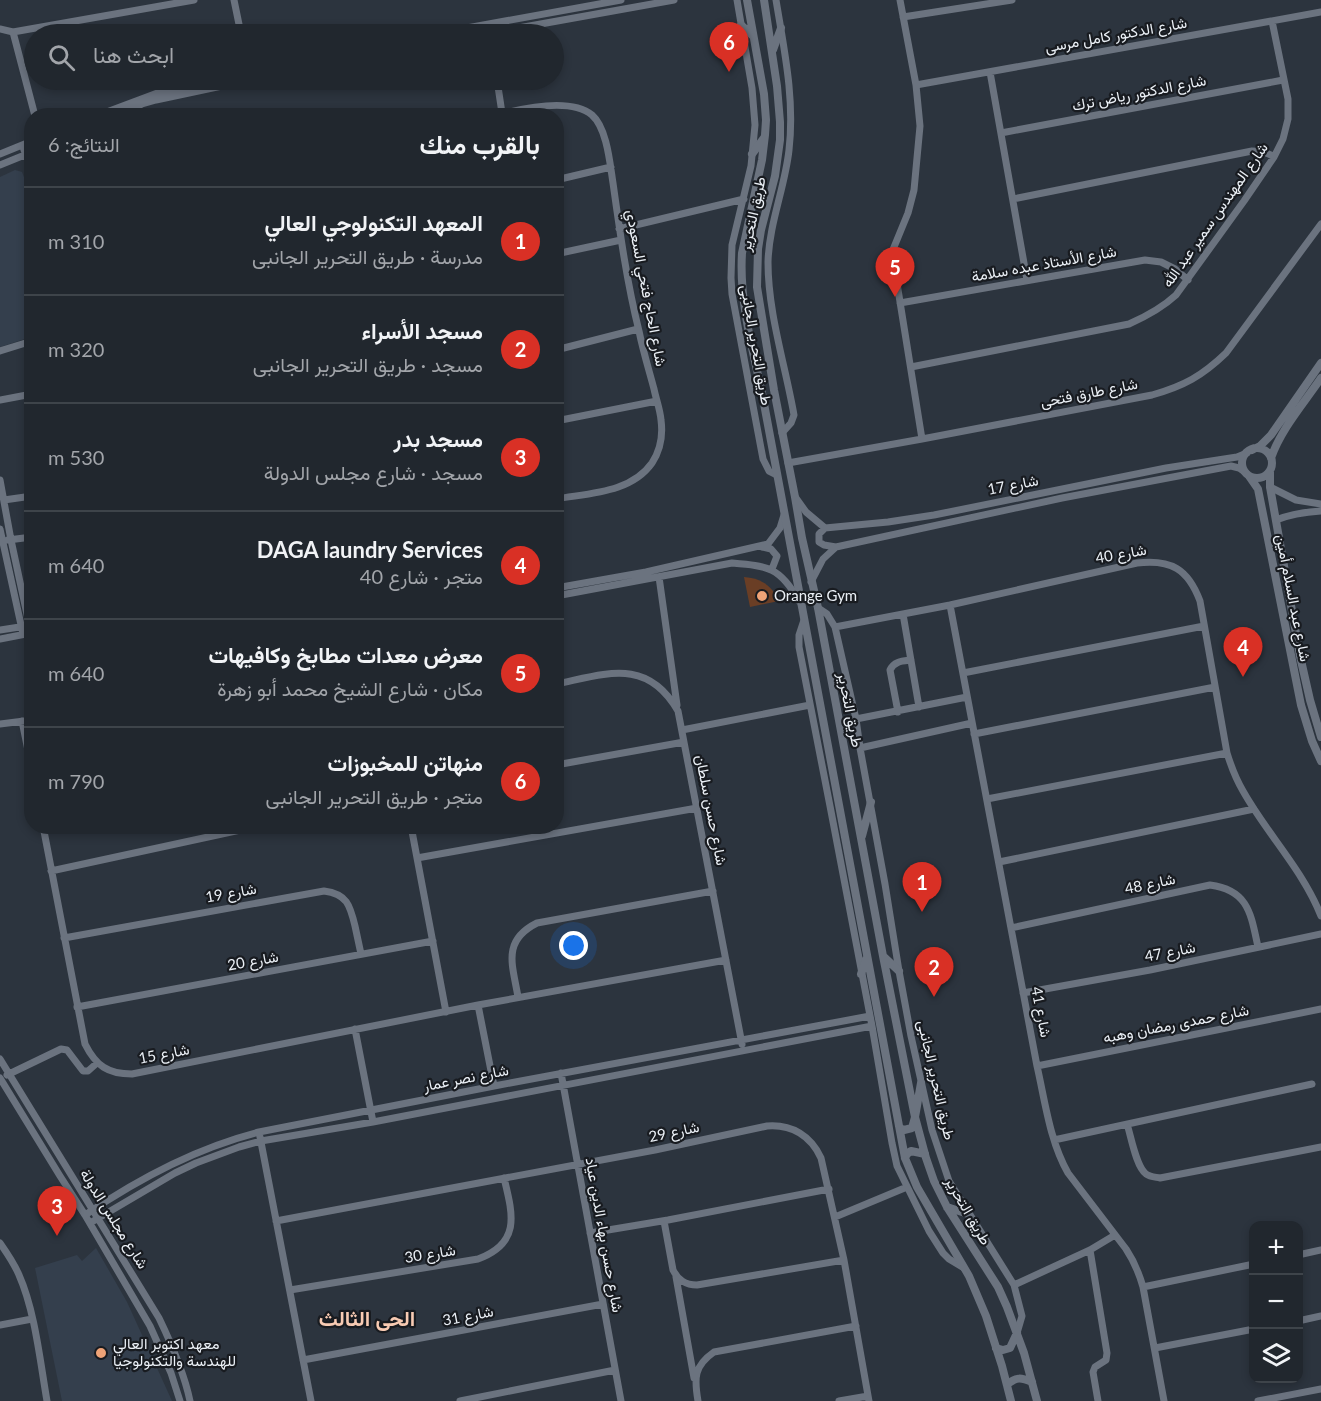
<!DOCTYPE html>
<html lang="ar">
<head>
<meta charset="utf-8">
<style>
	:root { --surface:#21272e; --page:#2d333a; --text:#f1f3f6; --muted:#a2a5aa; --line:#3e444a; --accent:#d93025 }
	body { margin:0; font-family:Lato,Vazirmatn,sans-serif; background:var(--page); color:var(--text); direction:rtl }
	.controls { position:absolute; right:18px; bottom:18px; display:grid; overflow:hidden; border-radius:12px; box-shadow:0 3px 9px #0003 }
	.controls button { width:54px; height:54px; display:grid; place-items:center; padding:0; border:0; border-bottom:2px solid var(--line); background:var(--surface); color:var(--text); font:30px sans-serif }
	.you { position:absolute; left:574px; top:946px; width:21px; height:21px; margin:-15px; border:4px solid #fff; border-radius:50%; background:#1a73e8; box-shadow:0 0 0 9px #1a73e833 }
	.badge { display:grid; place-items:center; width:39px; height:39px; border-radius:50%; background:var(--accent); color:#fff; font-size:20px; font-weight:700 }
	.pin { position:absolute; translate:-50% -50px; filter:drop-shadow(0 2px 3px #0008) }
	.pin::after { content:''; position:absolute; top:32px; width:21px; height:18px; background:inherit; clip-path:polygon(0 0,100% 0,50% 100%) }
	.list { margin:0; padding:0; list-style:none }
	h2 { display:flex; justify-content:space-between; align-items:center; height:78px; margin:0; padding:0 24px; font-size:26px }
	h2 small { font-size:20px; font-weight:400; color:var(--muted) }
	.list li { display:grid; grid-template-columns:39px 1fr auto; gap:18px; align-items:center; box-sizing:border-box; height:108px; padding:0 24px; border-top:2px solid var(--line) }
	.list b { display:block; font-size:22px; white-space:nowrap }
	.list p { margin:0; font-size:20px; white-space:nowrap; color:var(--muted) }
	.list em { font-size:20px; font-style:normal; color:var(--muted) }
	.icon { flex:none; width:33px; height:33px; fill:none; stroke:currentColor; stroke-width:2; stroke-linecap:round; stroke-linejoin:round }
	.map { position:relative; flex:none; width:1321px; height:1401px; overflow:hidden; direction:ltr }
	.search { position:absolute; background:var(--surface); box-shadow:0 3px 9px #0003; left:24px; top:24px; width:540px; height:66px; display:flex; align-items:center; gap:15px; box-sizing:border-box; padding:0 21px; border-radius:33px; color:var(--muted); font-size:22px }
	.panel { position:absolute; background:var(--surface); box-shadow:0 3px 9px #0003; left:24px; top:108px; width:540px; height:726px; border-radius:24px; direction:rtl }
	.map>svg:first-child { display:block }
	.built { fill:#343f4d }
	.green { fill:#6a3e25 }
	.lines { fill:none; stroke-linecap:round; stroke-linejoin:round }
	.minor { stroke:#6b737f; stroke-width:7 }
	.tertiary { stroke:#6b737f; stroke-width:8 }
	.poi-dot { fill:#efa377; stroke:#181b20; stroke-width:2 }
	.labels { text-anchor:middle; stroke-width:4.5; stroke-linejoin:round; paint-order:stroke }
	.street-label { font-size:15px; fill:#ebf0f6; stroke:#181b20 }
	.poi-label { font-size:15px; fill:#ebf0f6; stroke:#181b20; text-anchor:start }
	.district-label { font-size:21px; font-weight:bold; fill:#f8cbb3; stroke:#181b20 }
</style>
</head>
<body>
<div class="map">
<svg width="1321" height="1401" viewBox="0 0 1321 1401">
	<rect width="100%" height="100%" fill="#2c343e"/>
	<path class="built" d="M15,170L22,172L31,195V337L0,347V177Z
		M96,1248L127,1302L172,1401H62L35,1268L77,1255L82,1261Z"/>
	<path class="green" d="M744,577C761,578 772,586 779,601L750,607Z"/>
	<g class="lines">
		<path class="minor" d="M234,0L241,34
			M737,0L752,88L755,125L751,166L732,245L731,278L732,294L763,459L769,471L777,475
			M776,0C784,49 795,99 789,150C785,187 769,224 768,262C768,313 785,364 794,415L791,423L782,433
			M900,0L916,85L920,126L914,190L908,213L892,252L922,439
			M903,17L1012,0
			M0,29L13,32L194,0
			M13,32L35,116
			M434,34L621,0
			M485,34L674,0
			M990,72L1027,280
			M497,80L502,113
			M916,85L1321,12
			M96,116L160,92L217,80
			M116,116L142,104L156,100L250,80
			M494,116C519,109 570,97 592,115C607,128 610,164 613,183C620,233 627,283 639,331C643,351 649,370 654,389C656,399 660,409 661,420C663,435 660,451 652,463C631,493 589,493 556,499
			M1001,133L1283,80
			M24,150L32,171
			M0,154L32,141
			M0,165L32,152
			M556,180L611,167
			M1013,199L1252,151C1261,151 1267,152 1274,157
			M619,229L744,199
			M556,254L621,240
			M900,303L1145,260L1161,262L1175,269L1188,280
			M556,350L638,329
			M0,351L32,341
			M911,367L1129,324C1147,316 1162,308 1176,295L1244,201L1274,157L1283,139L1288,119V99L1272,21
			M0,400L32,394
			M556,421L657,401
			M788,463L922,439L1152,395C1184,386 1202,376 1226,353L1321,224
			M0,480L11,540L31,633L0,639
			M1270,487L1296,500L1321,504
			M796,498L806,512L825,528L888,522L934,515L1166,468L1237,457L1247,453
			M4,500L32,496
			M1276,520C1291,514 1305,512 1321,511
			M825,528L819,534V542L824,545L836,547
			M0,529L23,634
			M8,540L32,537
			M762,547L771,549L777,556L772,569
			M659,577L677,705
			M811,582L823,559L836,547L1062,498L1231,466L1239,468L1246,473
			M556,588L646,572L768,544L780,528L784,515
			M556,596L732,563C768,566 780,567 799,601
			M950,605L1037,1066C1045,1101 1050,1142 1068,1173L1126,1249C1134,1261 1139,1273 1143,1287L1164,1401
			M818,608L827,614L835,627L856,719L860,748L885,884L899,971L911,1036L932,1130L949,1181L1014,1285L1022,1316L1017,1333
			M903,614L919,707
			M804,620L799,635V647L830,806L872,1026L892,1143L897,1166L929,1231L943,1253L949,1259L964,1268
			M835,627L950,605L1137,563C1171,559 1188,569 1200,601L1227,753C1231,766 1236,779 1243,791C1267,834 1303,870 1321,916
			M0,630L26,626
			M963,673L1204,626
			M556,684C606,674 647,657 678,711L742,1044
			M898,712L890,670C894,661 903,661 911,660
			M856,719L967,697
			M22,721L32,770
			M0,724L32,720
			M682,730L810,705
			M974,734L1215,687
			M860,748L972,723
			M556,765L684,742
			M987,799L1227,753
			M43,826L85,1044C96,1066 108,1074 132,1074L478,1005L726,960
			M411,826L446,1012
			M417,858L697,808
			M999,862L1254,809
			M51,871L259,826
			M1011,928L1210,885C1249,890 1251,915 1258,947
			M64,938L324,891C347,894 350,905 355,926C357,935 359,945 361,954
			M1023,993L1150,970L1321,934
			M518,997C513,966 501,941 537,923L713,891
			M478,1005L494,1086
			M77,1007L433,941
			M355,1029L373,1122
			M0,1059L159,1318C172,1345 184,1372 190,1401
			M1037,1066L1321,1009
			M561,1073L621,1401
			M7,1075L61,1049L67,1050L83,1071H88L97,1063
			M0,1078L60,1176L85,1215L150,1326L171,1373L180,1401
			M1127,1124C1131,1136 1136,1167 1146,1174C1150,1177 1155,1177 1160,1178L1321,1147
			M260,1137L311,1401
			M1054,1140L1312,1084
			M85,1215C138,1179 196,1148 259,1132L494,1086L870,1016
			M835,1217L907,1187
			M276,1221L655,1150L767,1126C792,1124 811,1136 821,1158L844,1260L869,1401
			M664,1221L673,1270C678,1280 685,1285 697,1285L844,1260
			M90,1223L175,1173L196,1163L239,1147L261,1141L373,1122L872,1026
			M590,1233L668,1220L829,1189
			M0,1243C7,1253 14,1263 19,1275C35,1311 40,1361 47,1401
			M1090,1250L1107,1353L1106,1360L1095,1367L1093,1372L1098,1401
			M1298,1255L1321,1250
			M676,1277L694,1378
			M1014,1285L1090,1250L1115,1235
			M1143,1287L1254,1264
			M290,1290L478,1259C521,1243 513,1215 504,1178
			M1298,1321L1321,1316
			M0,1325L32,1319
			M1155,1348L1254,1329
			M303,1360L603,1304
			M460,1401L615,1370
			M698,1401C694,1378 694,1366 714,1352L856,1326
			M839,1401L868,1396
			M1258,1401L1321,1389"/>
		<path class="tertiary" d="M747,0L764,94L766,120L765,135L762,160L742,253C739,300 752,347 762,393L905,1158L917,1187L969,1276L986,1316L1002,1366L1011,1401
			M764,0L777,86L780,122V140L775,176L761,230L758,249L757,287L774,390L795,497L802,538L818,608L883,956L915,1117L926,1158L934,1181L947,1207L998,1287L1007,1307L1024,1353L1037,1401
			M741,25L753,36
			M773,50L781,28
			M752,154L764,138
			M1242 463a15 15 0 1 1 30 0a15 15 0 1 1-30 0Z
			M1252,450L1260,446L1271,435L1321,363
			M1271,458C1281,429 1304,403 1321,378
			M1270,472V487L1300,656L1310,700L1321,737
			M1249,476L1258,489L1301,705L1312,741L1321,761
			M862,836L871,802
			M884,957L899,971
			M861,974L866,959
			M899,1126L900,1128L904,1130L912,1128L915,1117L921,1083
			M905,1158L907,1154L911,1151L925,1154
			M947,1207L968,1214
			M996,1348L1003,1350L1010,1348L1017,1333
			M1007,1385C1016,1376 1022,1378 1032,1382"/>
	</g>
	<g class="poi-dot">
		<circle cx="762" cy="596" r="6"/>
		<circle cx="101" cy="1353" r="6"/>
	</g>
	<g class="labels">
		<g class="street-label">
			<text transform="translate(1116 35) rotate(-10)" y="5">شارع الدكتور كامل مرسى</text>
			<text transform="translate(1139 93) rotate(-11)" y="5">شارع الدكتور رياض ترك</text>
			<text transform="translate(753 214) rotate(-78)" y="5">طريق التحرير</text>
			<text transform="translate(1215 215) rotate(-55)" y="5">شارع المهندس سمير عبد الله</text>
			<text transform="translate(1044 264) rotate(-10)" y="5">شارع الأستاذ عبده سلامة</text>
			<text transform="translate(646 288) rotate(79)" y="5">شارع الحاج فتحي السعودي</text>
			<text transform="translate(756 345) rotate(80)" y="5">طريق التحرير الجانبى</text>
			<text transform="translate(1089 393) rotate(-11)" y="5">شارع طارق فتحى</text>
			<text transform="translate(1013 485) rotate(-11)" y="5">شارع 17</text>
			<text transform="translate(1121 554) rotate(-10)" y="5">شارع 40</text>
			<text transform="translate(1293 598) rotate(79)" y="5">شارع عبد السلام أمين</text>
			<text transform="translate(850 710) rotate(79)" y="5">طريق التحرير</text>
			<text transform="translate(711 810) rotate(79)" y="5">شارع حسن سلطان</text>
			<text transform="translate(1150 884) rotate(-12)" y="5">شارع 48</text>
			<text transform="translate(231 893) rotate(-10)" y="5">شارع 19</text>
			<text transform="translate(1170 952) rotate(-11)" y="5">شارع 47</text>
			<text transform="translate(253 961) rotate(-10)" y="5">شارع 20</text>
			<text transform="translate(1041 1012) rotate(79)" y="5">شارع 41</text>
			<text transform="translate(1176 1024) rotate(-11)" y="5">شارع حمدى رمضان وهبه</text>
			<text transform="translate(164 1054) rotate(-11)" y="5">شارع 15</text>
			<text transform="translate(466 1078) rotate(-11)" y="5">شارع نصر عمار</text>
			<text transform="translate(936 1080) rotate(77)" y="5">طريق التحرير الجانبى</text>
			<text transform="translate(674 1132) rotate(-12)" y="5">شارع 29</text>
			<text transform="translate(968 1211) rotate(60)" y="5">طريق التحرير</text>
			<text transform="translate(114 1219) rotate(58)" y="5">شارع مجلس الدولة</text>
			<text transform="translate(604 1235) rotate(80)" y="5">شارع حسن بهاء الدين عياد</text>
			<text transform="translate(430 1254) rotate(-9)" y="5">شارع 30</text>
			<text transform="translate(468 1316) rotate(-11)" y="5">شارع 31</text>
		</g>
		<g class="poi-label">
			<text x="774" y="601">Orange Gym</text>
			<text x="113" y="1349">معهد اكتوبر العالي<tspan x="113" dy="17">للهندسة والتكنولوجيا</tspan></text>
		</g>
		<g class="district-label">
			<text x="367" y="1326">الحى الثالث</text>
		</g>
	</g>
</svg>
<div class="controls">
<button>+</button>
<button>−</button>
<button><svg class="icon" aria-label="layers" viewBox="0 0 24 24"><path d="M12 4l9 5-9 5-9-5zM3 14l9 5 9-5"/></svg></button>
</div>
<div class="you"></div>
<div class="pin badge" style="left:922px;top:912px">1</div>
<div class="pin badge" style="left:934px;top:997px">2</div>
<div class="pin badge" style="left:57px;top:1236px">3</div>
<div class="pin badge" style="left:1243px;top:677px">4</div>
<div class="pin badge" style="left:895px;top:297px">5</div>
<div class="pin badge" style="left:729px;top:72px">6</div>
<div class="search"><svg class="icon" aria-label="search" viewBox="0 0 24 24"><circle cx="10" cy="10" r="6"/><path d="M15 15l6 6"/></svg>ابحث هنا</div>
<section class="panel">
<h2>بالقرب منك<small>النتائج: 6</small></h2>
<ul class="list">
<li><span class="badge">1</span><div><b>المعهد التكنولوجي العالي</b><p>مدرسة · طريق التحرير الجانبى</p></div><em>310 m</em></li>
<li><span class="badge">2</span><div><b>مسجد الأسراء</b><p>مسجد · طريق التحرير الجانبى</p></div><em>320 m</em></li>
<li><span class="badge">3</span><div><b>مسجد بدر</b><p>مسجد · شارع مجلس الدولة</p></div><em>530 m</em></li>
<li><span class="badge">4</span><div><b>DAGA laundry Services</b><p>متجر · شارع 40</p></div><em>640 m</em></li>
<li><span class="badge">5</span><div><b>معرض معدات مطابخ وكافيهات</b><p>مكان · شارع الشيخ محمد أبو زهرة</p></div><em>640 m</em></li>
<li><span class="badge">6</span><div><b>منهاتن للمخبوزات</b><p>متجر · طريق التحرير الجانبى</p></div><em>790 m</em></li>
</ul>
</section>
</div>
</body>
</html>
